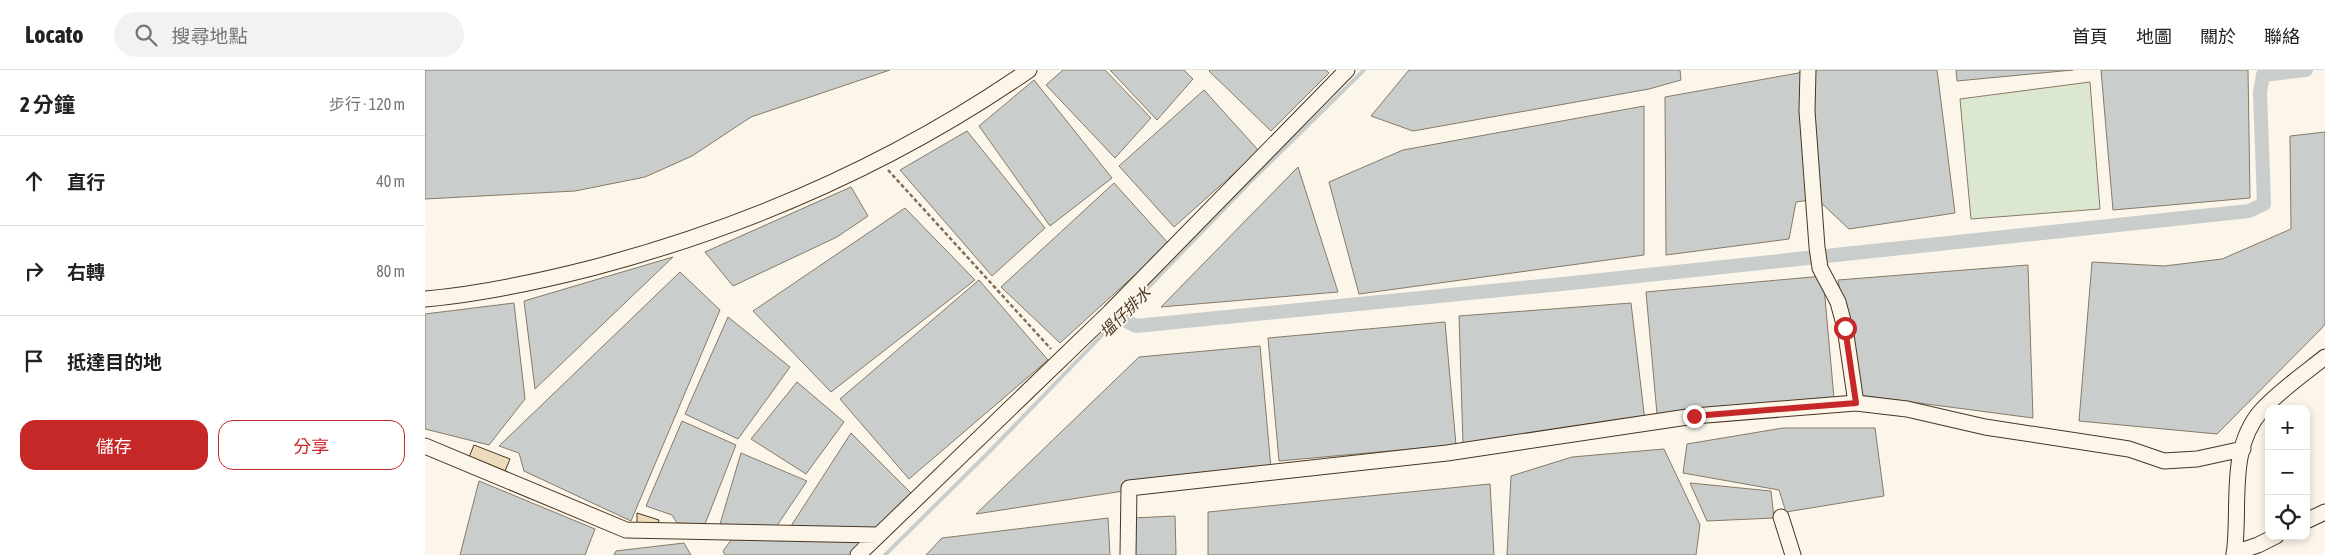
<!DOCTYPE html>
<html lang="zh-TW">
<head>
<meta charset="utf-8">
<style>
	:root { --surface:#fff; --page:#f2f2f2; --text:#202124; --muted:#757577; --line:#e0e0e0; --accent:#c62828 }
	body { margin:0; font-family:"Asap Condensed","Noto Sans TC",sans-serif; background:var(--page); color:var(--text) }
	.controls { position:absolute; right:15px; bottom:15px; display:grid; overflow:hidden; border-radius:10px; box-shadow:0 2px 8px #0003 }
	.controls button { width:45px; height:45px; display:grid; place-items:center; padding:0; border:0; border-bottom:1px solid var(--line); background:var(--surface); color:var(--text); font:25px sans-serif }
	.stop { position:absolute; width:15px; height:15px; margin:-11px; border:4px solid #c62828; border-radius:50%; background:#fff }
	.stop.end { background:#c62828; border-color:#fff; box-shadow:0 1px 5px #0008 }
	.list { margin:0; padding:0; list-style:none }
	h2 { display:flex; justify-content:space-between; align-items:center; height:65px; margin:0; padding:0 20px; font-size:21px }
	h2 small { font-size:16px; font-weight:400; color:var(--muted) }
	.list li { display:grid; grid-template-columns:32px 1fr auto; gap:15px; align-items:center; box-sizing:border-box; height:90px; padding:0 20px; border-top:1px solid var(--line) }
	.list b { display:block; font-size:19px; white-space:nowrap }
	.list em { font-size:16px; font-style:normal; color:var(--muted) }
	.actions { display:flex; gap:10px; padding:15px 20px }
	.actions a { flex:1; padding:11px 0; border:1px solid var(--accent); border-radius:15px; text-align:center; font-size:18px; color:var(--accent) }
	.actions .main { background:var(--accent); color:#fff }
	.icon { flex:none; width:28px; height:28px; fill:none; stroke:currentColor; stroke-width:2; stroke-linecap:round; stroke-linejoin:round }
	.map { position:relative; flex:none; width:1900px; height:485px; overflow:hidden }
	header { display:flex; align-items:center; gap:30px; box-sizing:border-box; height:70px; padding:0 25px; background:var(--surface); border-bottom:1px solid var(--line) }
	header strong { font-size:24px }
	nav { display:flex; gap:28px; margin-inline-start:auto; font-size:18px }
	.search { width:350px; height:45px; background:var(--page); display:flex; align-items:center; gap:12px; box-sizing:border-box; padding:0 18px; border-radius:28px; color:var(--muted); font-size:19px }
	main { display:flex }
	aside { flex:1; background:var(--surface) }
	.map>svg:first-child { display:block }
	.green { fill:#dce7d0; stroke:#887966 }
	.water { fill:#c9cecd; stroke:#887966 }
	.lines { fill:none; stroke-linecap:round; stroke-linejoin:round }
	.stream { stroke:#c9cecd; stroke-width:4 }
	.canal { stroke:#c9cecd; stroke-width:14 }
	.building { fill:#ecdcbc; stroke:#4a3520 }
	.minor-casing { stroke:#4a3520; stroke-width:17 }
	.path { stroke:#7f6f5c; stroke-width:2.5; stroke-dasharray:4 2.5; stroke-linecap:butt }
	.minor { stroke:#fbf6e9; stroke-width:15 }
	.route { stroke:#c62828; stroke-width:6 }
	.labels { text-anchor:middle; stroke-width:4; stroke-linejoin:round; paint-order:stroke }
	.water-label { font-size:16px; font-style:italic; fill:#4a3520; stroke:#fbf6e9 }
</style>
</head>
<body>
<header>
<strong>Locato</strong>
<div class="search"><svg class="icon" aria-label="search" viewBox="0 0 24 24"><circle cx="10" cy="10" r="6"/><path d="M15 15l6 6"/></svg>搜尋地點</div>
<nav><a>首頁</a><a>地圖</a><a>關於</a><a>聯絡</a></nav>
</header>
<main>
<aside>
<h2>2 分鐘<small>步行 · 120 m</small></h2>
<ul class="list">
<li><svg class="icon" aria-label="ahead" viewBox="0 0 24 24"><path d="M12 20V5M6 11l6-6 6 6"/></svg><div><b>直行</b></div><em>40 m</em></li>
<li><svg class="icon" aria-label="right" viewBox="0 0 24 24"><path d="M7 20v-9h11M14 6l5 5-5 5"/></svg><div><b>右轉</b></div><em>80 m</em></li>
<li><svg class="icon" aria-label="arrive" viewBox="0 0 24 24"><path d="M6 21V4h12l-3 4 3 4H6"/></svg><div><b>抵達目的地</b></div></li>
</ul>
<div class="actions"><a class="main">儲存</a><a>分享</a></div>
</aside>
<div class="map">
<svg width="1900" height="485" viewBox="0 0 1900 485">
	<rect width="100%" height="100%" fill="#fbf6e9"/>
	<path class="green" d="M1665,12L1675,139L1546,149L1535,29Z"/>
	<path class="water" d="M0,0H465L326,47L267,86L220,107L150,121L0,129Z
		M638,0H680L726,48L690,88L621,15Z
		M685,0H759L768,9L732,50Z
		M785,0H901L904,3L846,61L784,1Z
		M984,0H1255L1256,10L1224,19L988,61L946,46Z
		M1390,0H1512L1530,143L1424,159L1392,129L1371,132L1364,169L1241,185L1240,27Z
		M1531,0H1648L1532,11Z
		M1676,0H1823L1825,128L1688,140Z
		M609,10L687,108L625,156L554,56Z
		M779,20L834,81L749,157L694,96Z
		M1219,36V185L934,224L904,112L978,80Z
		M542,61L620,158L567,206L475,100Z
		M1900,62V254L1897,258L1792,364L1654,351L1667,192L1739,196L1797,189L1866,159L1865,66Z
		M873,97L913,222L736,237Z
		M689,113L744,174L635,273L576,217Z
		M426,117L443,146L412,167L308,216L280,182Z
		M480,138L550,210L406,322L328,241Z
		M248,187L110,319L99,231Z
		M1603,195L1608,348L1433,325L1413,210Z
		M255,202L295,240L206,451L99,401L94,383L74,376Z
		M1398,206L1409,328L1232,344L1221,222Z
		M554,210L623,290L484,409L415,329Z
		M89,233L100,329L64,375L0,359V244Z
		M1206,233L1220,351L1038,374L1034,246Z
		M303,247L365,297L313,369L260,344Z
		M1020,252L1031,375L854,391L843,268Z
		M835,276L846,398L551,444L714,287Z
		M372,312L419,352L381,404L326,369Z
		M257,351L311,375L280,454L252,453L247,445L221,436Z
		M1358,358H1450L1459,426L1361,442L1354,420L1258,403L1262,374Z
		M426,363L487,424L451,459L366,456Z
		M1239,379L1275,455L1271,485H1082L1086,406L1147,387Z
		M316,383L382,411L351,457L295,454Z
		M54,411L170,459L160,485H35Z
		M1265,413L1346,421L1349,448L1282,451Z
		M1065,414L1069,485H783V442Z
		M750,446L751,485H709L707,448Z
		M683,448L685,485H501L517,468Z
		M307,469L438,470L439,473L425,485H300L298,481Z
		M259,473L266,485H189L191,481Z"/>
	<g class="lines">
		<path class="stream" d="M460,485L564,382L825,112L939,0"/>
		<path class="canal" d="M694,247L711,256L1157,212L1824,141L1839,134L1835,22L1838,5L1881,0"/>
	</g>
	<path class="building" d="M49,375L85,389L78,406L42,392Z
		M212,443L234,450L232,458L212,453Z"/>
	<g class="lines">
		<defs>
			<path id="minor" d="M1383,0L1382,41L1392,177L1395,198L1413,232L1420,258L1431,333
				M0,229C57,224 112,212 167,198C323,157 471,92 604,0
				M0,376L201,460L453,465
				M1356,447L1368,485
				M1881,451L1900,442
				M1809,483L1833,475L1851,466
				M433,485L685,242L922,0
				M703,485L704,418L1022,383L1269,346L1431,333L1482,339L1560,357L1704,379L1739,391L1772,389L1818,379
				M1809,485C1816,438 1802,380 1836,341C1853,322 1880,303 1900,287"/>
		</defs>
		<use href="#minor" class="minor-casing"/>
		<path class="path" d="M463,100L626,279"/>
		<use href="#minor" class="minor"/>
	</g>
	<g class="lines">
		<path class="route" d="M1269,346L1431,333L1420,258"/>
	</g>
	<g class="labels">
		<g class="water-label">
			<text transform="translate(700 242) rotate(-45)" y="6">塭仔排水</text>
		</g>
	</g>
</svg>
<div class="controls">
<button>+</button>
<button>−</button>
<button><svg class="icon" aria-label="locate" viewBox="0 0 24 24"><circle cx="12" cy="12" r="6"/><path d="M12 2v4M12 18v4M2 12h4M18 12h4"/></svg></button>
</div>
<div class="stop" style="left:1420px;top:258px"></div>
<div class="stop end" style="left:1269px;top:346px"></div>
</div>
</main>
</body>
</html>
